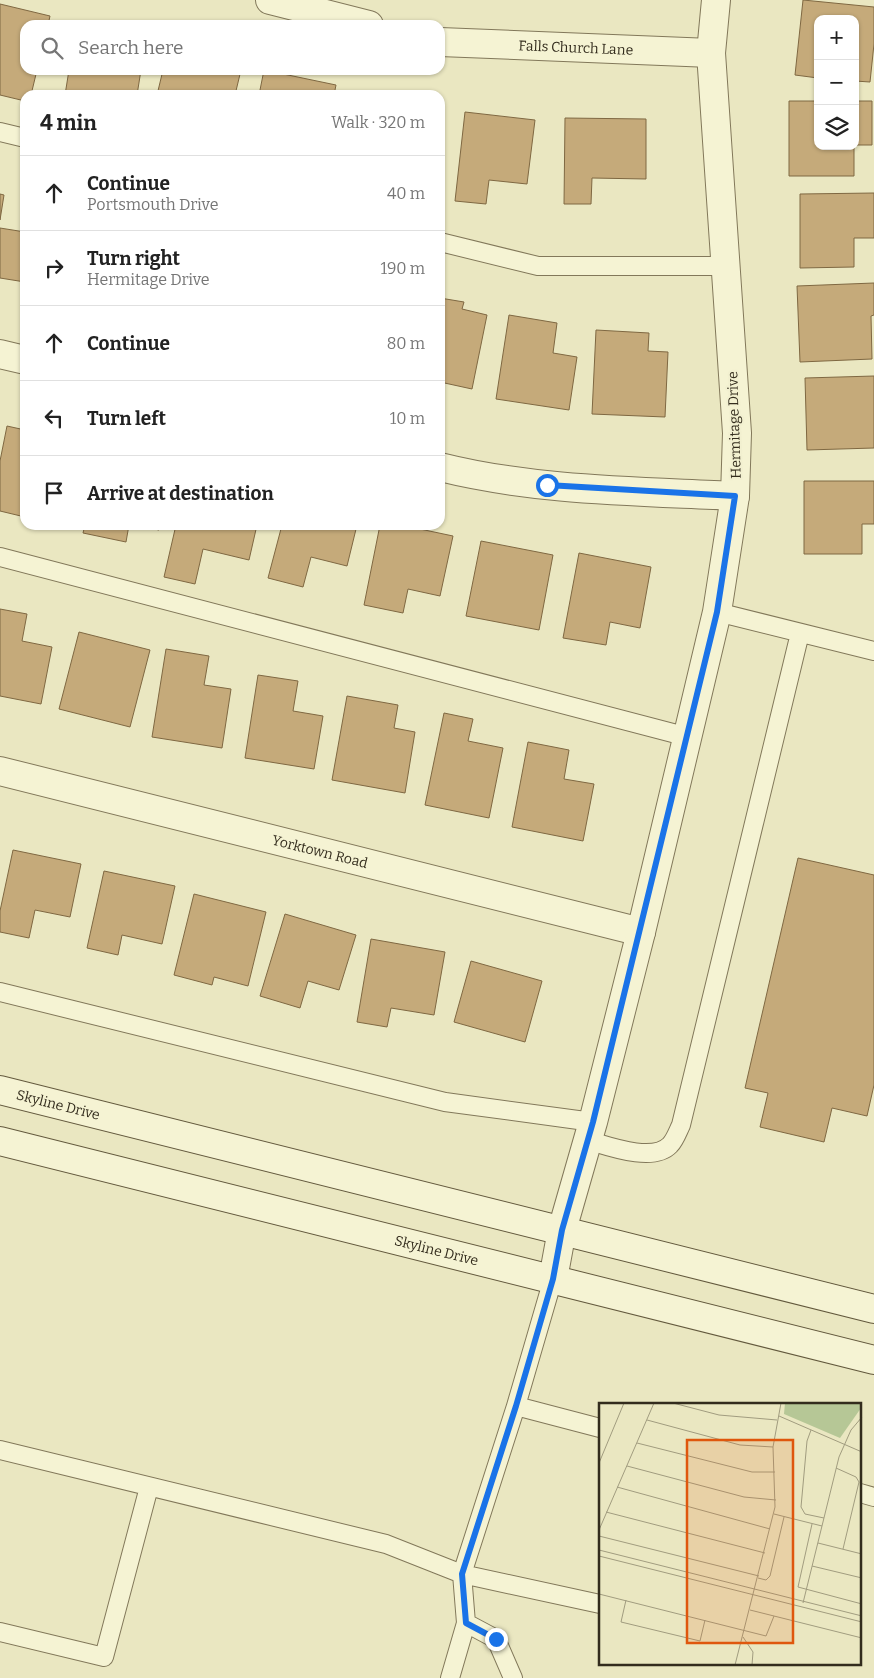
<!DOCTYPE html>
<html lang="en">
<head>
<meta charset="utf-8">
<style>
	:root { --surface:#fff; --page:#f2f2f2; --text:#222; --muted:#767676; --line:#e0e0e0 }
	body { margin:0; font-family:Bitter,serif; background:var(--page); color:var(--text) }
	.controls { position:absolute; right:15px; top:15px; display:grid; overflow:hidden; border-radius:10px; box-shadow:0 1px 4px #0004 }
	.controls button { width:45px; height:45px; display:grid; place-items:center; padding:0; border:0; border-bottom:1px solid var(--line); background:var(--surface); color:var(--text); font:25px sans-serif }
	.stop { position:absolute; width:15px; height:15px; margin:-11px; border:4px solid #1a73e8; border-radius:50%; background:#fff }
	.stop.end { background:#1a73e8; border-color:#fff; box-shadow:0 1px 5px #0008 }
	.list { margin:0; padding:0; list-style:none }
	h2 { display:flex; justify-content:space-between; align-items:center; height:65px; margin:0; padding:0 20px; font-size:21px }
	h2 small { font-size:16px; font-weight:400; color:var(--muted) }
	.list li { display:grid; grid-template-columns:32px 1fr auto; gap:15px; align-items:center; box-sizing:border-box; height:75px; padding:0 20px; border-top:1px solid var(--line) }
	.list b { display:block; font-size:19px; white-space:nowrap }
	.list p { margin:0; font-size:16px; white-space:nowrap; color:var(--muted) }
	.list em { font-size:16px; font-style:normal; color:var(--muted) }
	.icon { flex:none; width:28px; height:28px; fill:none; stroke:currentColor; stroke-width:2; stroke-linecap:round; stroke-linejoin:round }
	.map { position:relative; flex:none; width:874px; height:1678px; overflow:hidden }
	.search { position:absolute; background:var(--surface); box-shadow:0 1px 4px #0004; left:20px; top:20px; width:425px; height:55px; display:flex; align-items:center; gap:12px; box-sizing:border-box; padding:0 18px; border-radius:15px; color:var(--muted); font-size:19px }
	.panel { position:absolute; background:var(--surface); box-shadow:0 1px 4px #0004; left:20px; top:90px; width:425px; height:440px; border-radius:15px }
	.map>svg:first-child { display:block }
	.building { fill:#c5aa7a; stroke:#7f6842 }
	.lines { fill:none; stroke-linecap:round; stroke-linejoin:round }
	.lane-casing { stroke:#82785a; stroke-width:20 }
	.street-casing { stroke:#82785a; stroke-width:30 }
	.secondary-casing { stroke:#63593d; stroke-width:30 }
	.lane { stroke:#f5f3d3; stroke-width:18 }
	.street { stroke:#f5f3d3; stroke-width:28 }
	.secondary { stroke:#f5f3d3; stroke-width:28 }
	.route { stroke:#1a73e8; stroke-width:6 }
	.labels { text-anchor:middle; stroke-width:4.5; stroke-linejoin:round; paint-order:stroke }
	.street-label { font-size:14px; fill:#332c1d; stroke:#f2f0d0 }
	.inset-road { fill:none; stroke:#a19c7f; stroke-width:1 }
	.view { fill:#df570d; fill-opacity:0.15; stroke:#df570d; stroke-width:2.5 }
	.inset-edge { fill:none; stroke:#332c1d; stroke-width:2.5 }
</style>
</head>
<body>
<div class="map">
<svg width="874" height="1678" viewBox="0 0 874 1678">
	<rect width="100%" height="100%" fill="#eae7c1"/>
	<path class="building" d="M803,0L874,7V44L870,82L855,81V19H818V78L795,75Z
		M0,4L50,16L48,25H25V70H37L31,95H25V101L0,95Z
		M69,70H141L137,95L103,91L102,95H65Z
		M163,70H241L235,95H157Z
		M264,70L336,85L334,95H259Z
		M789,101H818V146H854V176H789Z
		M855,101H872V145H855Z
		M465,112L535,120L527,184L489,180L486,204L455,201Z
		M565,118L646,119V179L592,178L591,204H564Z
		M874,193V238H854V267L800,268V194Z
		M0,194L4,195L0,220Z
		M0,228L25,232V282L0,278Z
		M874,283V315L871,316L872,359L800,362L797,286Z
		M440,298L464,302L462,309L487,315L472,389L440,382Z
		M509,315L557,323L553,353L577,357L569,410L496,399Z
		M596,330L649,333L648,351L668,352L665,417L592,414Z
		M874,376V448L807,450L805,378Z
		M7,426L25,430V517L0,511V461Z
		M804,481H874V524H862V554H804Z
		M85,525H129L126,542L83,533Z
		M135,525H160L159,530Z
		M176,525H257L249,560L203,549L195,584L164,577Z
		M282,525H357L347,566L311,557L303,587L268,578Z
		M380,525H401L453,536L440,596L408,589L403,613L364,605Z
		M481,541L553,555L539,630L466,616Z
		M579,553L651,567L640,628L610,622L606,645L563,638Z
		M0,609L27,614L22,641L52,647L41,704L0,696Z
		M79,632L150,650L130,727L59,709Z
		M166,649L209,656L204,685L231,689L222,748L152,737Z
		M258,675L298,681L293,711L323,716L314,769L245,758Z
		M347,696L398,705L394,728L415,732L405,793L332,780Z
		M444,713L473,719L468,741L503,748L489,818L425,805Z
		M528,742L569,750L564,779L594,784L583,841L512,827Z
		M13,850L81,864L70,917L35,910L29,938L0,932V911Z
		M798,858L874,875V1085L867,1116L832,1108L824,1142L760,1127L768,1093L745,1088Z
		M104,871L175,886L162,944L122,935L118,955L87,948Z
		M194,894L266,912L248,986L214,977L212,985L174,975Z
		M285,914L356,935L339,990L308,981L300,1008L260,996Z
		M371,939L445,952L434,1015L391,1008L387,1027L357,1022Z
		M471,961L542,981L525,1042L454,1022Z"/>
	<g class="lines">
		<defs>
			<path id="lane" d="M0,132L25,138
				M440,242L538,266H725
				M0,557L688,737
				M717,612L874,651
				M0,992L445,1102L593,1122
				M587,1140C608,1146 653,1163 670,1145C675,1140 678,1131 681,1125L800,633
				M516,1406L600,1428
				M0,1450L386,1544L462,1574L600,1604
				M860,1493L874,1497
				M466,1623L496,1639L513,1678
				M0,1632L104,1657L149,1487
				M450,1678L466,1623L462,1574L516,1406L553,1279"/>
			<g id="street">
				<path d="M270,0L369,25"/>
				<path id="s1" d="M440,42L711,53"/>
				<path d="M0,354L25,360"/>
				<path d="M440,467C536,491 637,491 735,496"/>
				<path id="s2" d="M0,771L641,932"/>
				<path d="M553,1279L562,1230L593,1122L641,932L717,612L735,496L737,433L711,53L716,0"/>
			</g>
			<g id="secondary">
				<path id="s3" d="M0,1090L874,1309"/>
				<path id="s4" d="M0,1141L874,1360"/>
			</g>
		</defs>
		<use href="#lane" class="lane-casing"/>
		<use href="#street" class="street-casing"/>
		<use href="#secondary" class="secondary-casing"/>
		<use href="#lane" class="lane"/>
		<use href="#street" class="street"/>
		<use href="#secondary" class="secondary"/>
	</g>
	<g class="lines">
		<path class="route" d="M496,1639L466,1623L462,1574L516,1406L553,1279L562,1230L593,1122L717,612L735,496L547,485"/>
	</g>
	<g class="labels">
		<g class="street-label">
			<text dy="5" stroke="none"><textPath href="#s1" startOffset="136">Falls Church Lane</textPath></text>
			<text transform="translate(734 425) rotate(-92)" y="5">Hermitage Drive</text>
			<text dy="5" stroke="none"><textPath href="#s2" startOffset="330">Yorktown Road</textPath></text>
			<text dy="5" stroke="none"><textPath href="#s3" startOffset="60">Skyline Drive</textPath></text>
			<text dy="5" stroke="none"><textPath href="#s4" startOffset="450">Skyline Drive</textPath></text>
		</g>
	</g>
	<g transform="translate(599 1403)">
		<rect width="262" height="262" fill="#eae7c1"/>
		<path d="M186,0H262V5L241,35L185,11Z" fill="#b6c796"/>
		<path class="inset-road" d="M74,0L120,12L178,17M180,13L263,49M48,17L141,42L174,44M212,27L208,38L202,104L206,111L225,115M38,40L153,69H176M0,60L25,0M28,63L145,94L177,97M237,65L257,74L260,79L244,146M18,84L171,126M7,109L166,150M175,111L223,123M213,121L199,184L263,201M0,127L55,0M0,133L160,173M219,140L263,151M0,147L263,213M0,153L263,219M213,163L263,175M159,175L167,177L171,173L185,114M0,191L167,233L175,213M27,197L22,219L101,238L106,217M204,200L240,54L252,27L263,14M151,207L263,235M144,234L154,249L153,262M136,262L176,104L174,44L182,0"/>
		<path class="view" d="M88,37H194V240H88Z"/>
		<rect width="262" height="262" class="inset-edge"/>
	</g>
</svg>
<div class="controls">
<button>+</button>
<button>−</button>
<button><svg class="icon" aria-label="layers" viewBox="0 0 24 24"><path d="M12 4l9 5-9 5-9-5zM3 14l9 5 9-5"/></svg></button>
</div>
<div class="stop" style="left:547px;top:485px"></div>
<div class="stop end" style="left:496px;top:1639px"></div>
<div class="search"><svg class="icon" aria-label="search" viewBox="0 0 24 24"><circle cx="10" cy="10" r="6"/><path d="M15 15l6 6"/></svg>Search here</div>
<section class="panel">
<h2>4 min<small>Walk · 320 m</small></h2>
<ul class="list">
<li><svg class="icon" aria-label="ahead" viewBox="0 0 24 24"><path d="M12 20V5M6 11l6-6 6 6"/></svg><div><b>Continue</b><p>Portsmouth Drive</p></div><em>40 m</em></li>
<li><svg class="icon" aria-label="right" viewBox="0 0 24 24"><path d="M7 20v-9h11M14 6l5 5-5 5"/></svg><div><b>Turn right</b><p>Hermitage Drive</p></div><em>190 m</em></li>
<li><svg class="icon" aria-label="ahead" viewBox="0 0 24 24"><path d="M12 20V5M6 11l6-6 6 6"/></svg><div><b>Continue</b></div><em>80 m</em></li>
<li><svg class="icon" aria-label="left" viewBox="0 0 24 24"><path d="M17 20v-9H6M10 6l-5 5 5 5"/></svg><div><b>Turn left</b></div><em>10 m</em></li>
<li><svg class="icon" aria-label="arrive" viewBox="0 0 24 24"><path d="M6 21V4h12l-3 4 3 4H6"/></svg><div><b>Arrive at destination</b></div></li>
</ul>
</section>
</div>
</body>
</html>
